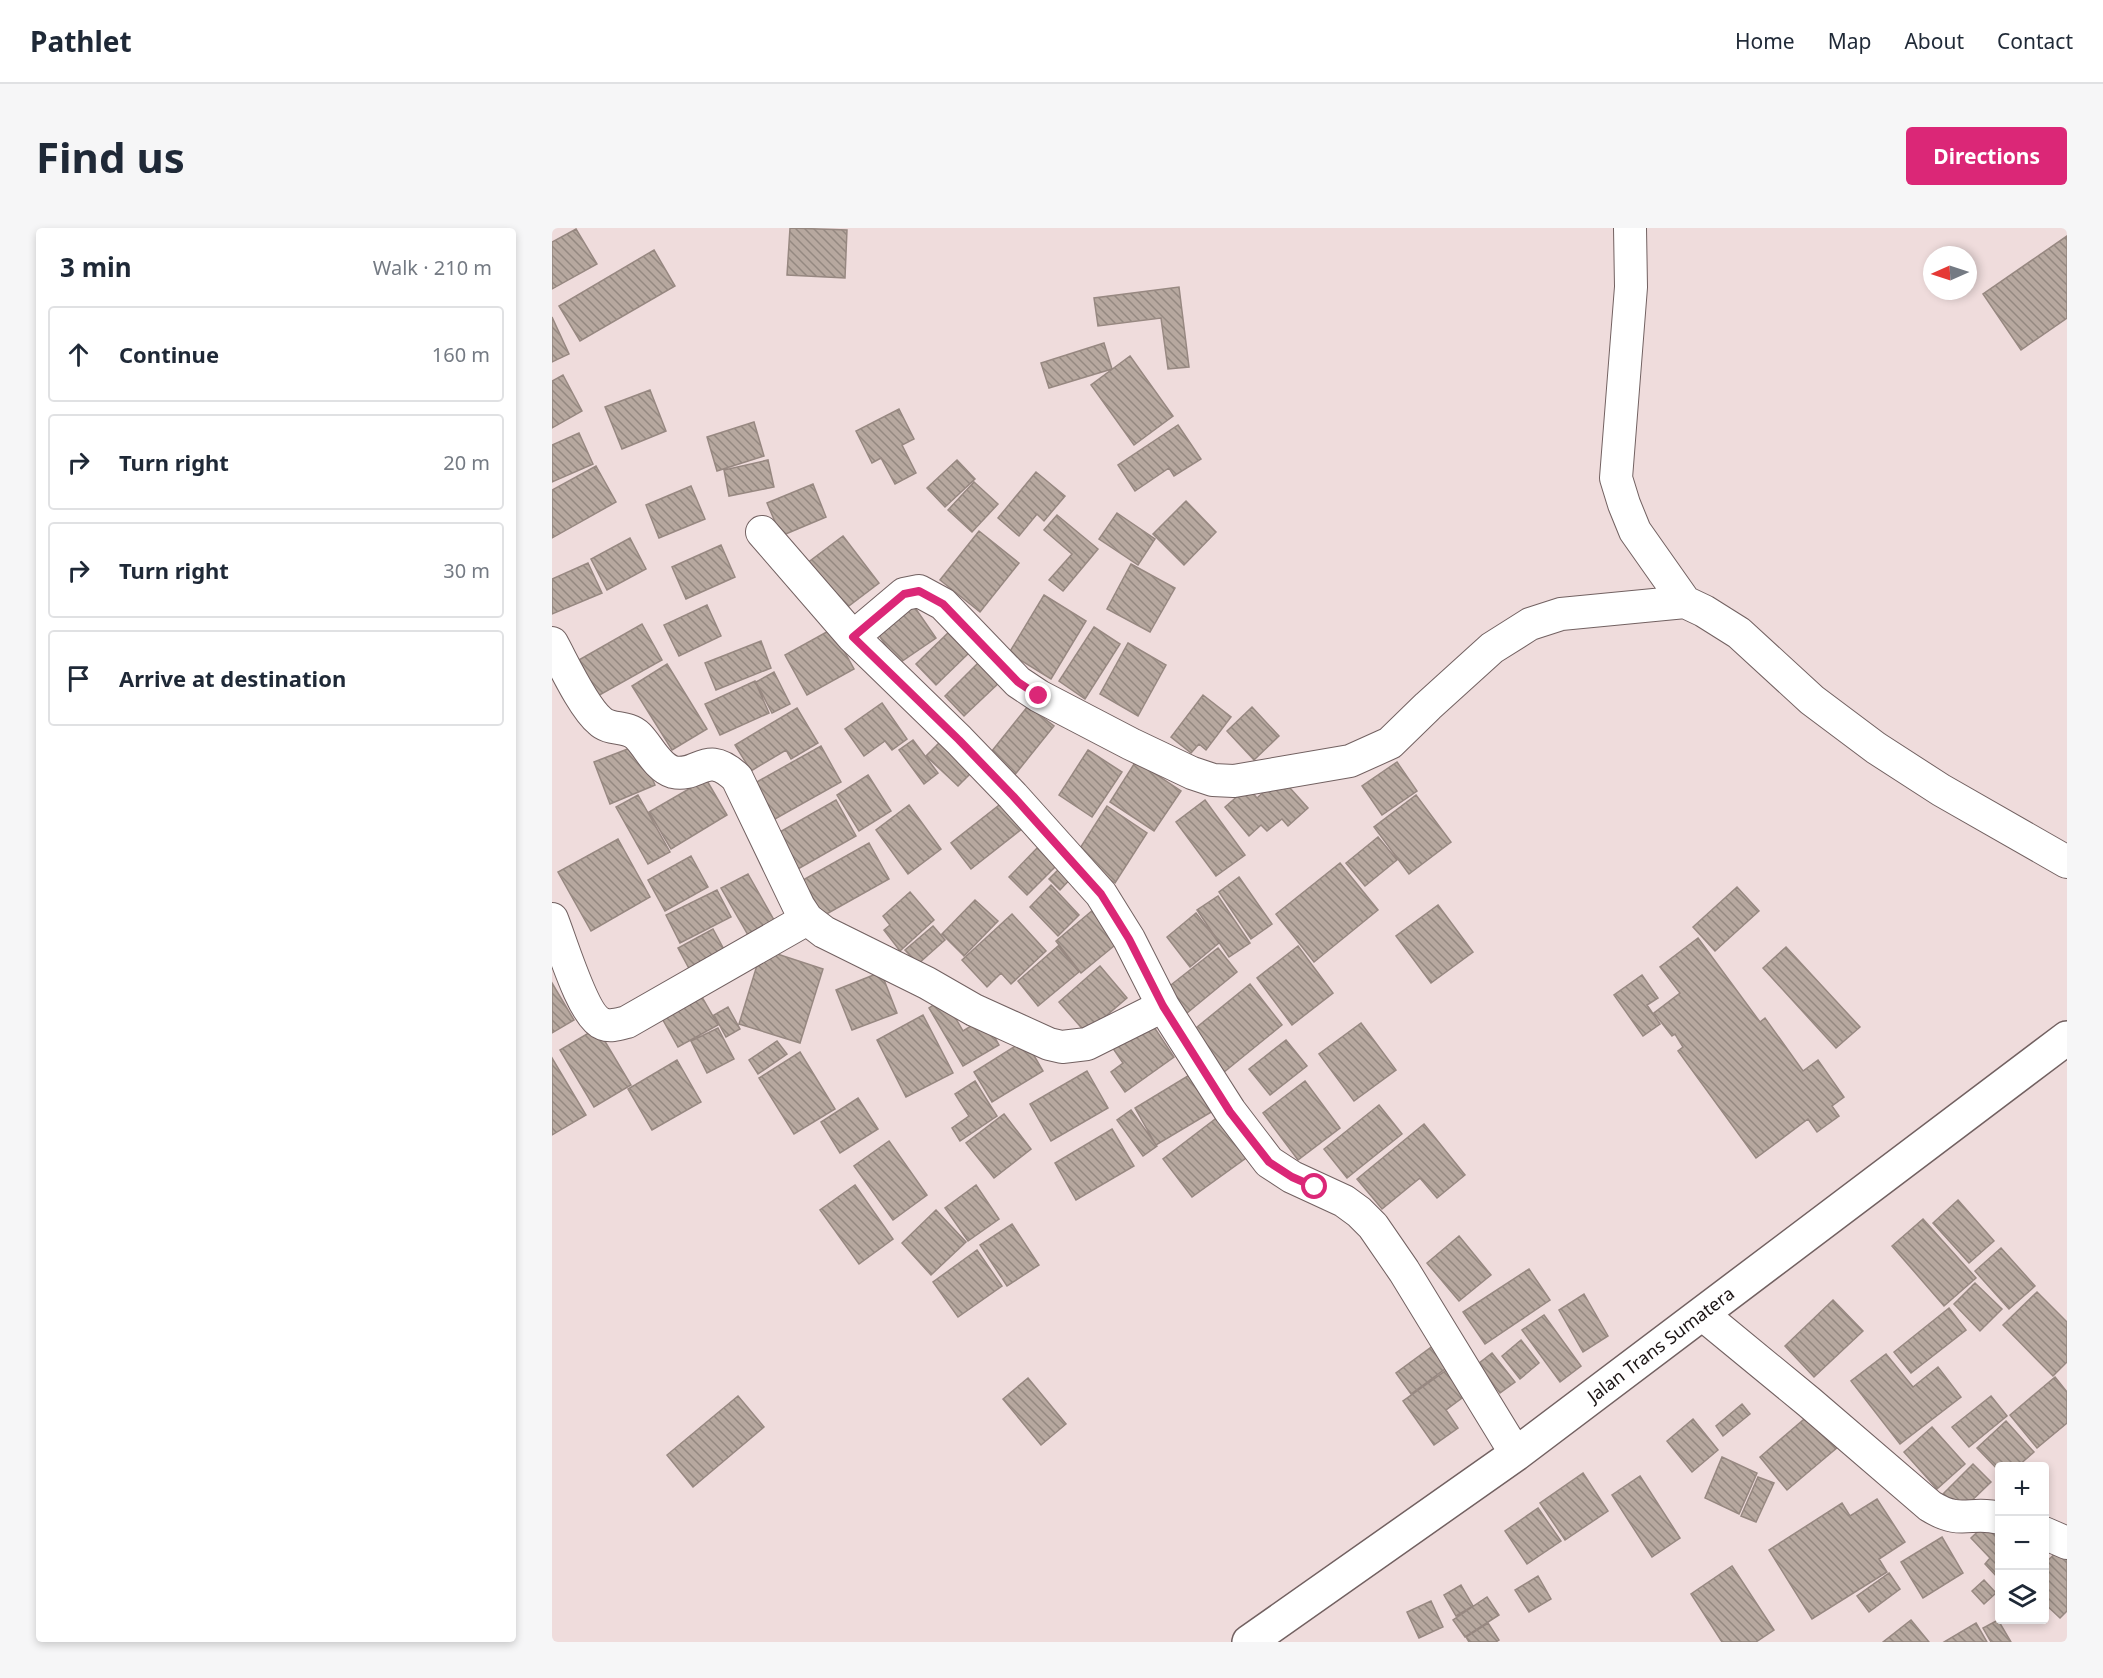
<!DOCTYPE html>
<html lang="en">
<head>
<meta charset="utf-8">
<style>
	:root { --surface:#fff; --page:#f6f6f7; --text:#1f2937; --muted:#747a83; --line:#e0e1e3; --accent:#db2777 }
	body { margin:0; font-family:"Noto Sans",sans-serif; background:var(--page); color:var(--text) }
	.controls { position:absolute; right:18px; bottom:18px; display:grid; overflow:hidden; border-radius:6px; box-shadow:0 3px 9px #0003 }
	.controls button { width:54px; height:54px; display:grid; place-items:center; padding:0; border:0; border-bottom:2px solid var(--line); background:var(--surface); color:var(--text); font:30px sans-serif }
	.compass { position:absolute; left:1371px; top:18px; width:54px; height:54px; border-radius:50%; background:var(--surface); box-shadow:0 3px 9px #0003; rotate:267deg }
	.stop { position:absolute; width:18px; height:18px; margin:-14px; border:4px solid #db2777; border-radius:50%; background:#fff }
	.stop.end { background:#db2777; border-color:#fff; box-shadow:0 2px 6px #0008 }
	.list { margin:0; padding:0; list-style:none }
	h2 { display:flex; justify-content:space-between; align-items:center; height:78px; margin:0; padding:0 24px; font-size:26px }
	h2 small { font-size:20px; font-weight:400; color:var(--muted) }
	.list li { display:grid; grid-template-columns:39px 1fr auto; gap:18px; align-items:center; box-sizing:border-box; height:96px; margin:0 12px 12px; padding:0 12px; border:2px solid var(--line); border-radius:6px }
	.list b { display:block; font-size:22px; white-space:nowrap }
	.list em { font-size:20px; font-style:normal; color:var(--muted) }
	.icon { flex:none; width:33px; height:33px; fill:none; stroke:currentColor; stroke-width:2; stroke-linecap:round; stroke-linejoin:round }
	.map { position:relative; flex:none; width:1515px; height:1414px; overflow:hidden; border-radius:6px }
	header { display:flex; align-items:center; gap:36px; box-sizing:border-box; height:84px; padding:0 30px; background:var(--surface); border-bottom:2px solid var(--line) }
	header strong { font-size:28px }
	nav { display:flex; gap:33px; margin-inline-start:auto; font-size:21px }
	.intro { display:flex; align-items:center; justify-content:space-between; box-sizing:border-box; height:144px; padding:0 36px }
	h1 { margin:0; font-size:42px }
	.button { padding:15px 27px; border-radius:6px; background:var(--accent); color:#fff; font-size:21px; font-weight:700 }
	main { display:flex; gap:36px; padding:0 36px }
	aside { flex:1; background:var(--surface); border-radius:6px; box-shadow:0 3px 9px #0003 }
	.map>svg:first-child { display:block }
	.building { fill:url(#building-back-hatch); stroke:#978881; stroke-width:1.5 }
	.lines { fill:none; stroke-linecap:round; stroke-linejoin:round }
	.minor-casing { stroke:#726161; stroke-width:34 }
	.highway-casing { stroke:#726161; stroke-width:36 }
	.minor { stroke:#fff; stroke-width:32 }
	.highway { stroke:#fff; stroke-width:33 }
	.route { stroke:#db2777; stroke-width:8 }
	.labels { text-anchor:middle; stroke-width:5; stroke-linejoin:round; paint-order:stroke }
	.street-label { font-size:18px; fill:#1c1515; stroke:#fff }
</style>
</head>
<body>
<header>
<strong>Pathlet</strong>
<nav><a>Home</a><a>Map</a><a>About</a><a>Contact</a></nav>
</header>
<div class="intro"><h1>Find us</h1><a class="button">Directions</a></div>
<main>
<aside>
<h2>3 min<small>Walk · 210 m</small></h2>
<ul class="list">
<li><svg class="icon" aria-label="ahead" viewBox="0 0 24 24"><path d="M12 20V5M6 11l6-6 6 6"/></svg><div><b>Continue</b></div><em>160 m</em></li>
<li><svg class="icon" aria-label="right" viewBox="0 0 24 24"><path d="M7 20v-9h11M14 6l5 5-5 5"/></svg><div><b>Turn right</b></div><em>20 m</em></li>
<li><svg class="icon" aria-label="right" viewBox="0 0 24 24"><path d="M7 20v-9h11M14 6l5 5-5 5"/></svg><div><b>Turn right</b></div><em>30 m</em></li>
<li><svg class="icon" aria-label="arrive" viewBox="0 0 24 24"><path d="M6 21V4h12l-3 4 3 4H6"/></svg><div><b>Arrive at destination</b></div></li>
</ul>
</aside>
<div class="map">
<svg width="1515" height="1414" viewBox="0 0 1515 1414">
	<defs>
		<pattern id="building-back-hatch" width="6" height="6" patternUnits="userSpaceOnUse" patternTransform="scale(1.5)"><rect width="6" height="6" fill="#b7a89f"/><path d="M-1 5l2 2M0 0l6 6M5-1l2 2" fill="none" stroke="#948880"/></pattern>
	</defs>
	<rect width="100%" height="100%" fill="#efdcdc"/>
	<path class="building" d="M238,0L295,2L293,50L235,47Z
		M24,1L45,36L0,61V14Z
		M1515,8V90L1469,122L1431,66Z
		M102,22L123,58L28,113L7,78Z
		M627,59L637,139L616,141L609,90L546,98L542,70Z
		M0,89L17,126L0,134Z
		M552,115L560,141L497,160L489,135Z
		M578,128L621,188L582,217L539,157Z
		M11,147L30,183L0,200V153Z
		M98,162L114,203L70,221L53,179Z
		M347,181L362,211L350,217L364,245L343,256L329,230L320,235L304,203Z
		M202,194L212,228L165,243L155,209Z
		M626,197L649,231L622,248L617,240L583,263L566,237Z
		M27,205L41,236L0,254V217Z
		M216,232L222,259L177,268L172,242Z
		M405,232L423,251L393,279L375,260Z
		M44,238L64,274L0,310V262Z
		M484,244L513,268L492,293L485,286L467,308L446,290Z
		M422,254L446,276L420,304L396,282Z
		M261,256L274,289L229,308L215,275Z
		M139,258L153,291L107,310L94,277Z
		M634,273L664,304L632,337L601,306Z
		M565,285L603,311L586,337L547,311Z
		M505,287L546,321L511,363L497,352L520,326L492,302Z
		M427,303L467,335L428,384L388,352Z
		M291,308L327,355L285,387L250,339Z
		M78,310L94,341L55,362L39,331Z
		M169,317L183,349L134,371L120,339Z
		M36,335L50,365L0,386V351Z
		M579,336L623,360L598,404L555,381Z
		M492,367L534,393L499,451L457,425Z
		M357,371L384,410L346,436L320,397Z
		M155,377L169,408L127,428L112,397Z
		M90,396L110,432L44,469L25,433Z
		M542,399L568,416L533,471L507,453Z
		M401,400L422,420L384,457L364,436Z
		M280,401L302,441L255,467L233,427Z
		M209,413L219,440L164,462L153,435Z
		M576,415L614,437L586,488L548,466Z
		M430,431L450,452L412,488L393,468Z
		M115,436L155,501L120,522L80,458Z
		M222,444L238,476L220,485L204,454Z
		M203,453L217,485L168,507L153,476Z
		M651,467L679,489L654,522L647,516L639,525L619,509Z
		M330,475L355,511L340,522L333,513L312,528L293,501Z
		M476,478L502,498L461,549L435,529Z
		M700,479L727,508L702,532L675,503Z
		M245,480L266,515L239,531L234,522L199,543L183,517Z
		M391,511L423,541L406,558L374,528Z
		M361,512L386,545L372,556L347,522Z
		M86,517L103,557L58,576L42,534Z
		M269,518L289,554L223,591L203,555Z
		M536,522L570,544L540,589L507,567Z
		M584,533L629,563L602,603L558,574Z
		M845,534L865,563L830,587L810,558Z
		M316,547L339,583L307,603L285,567Z
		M728,549L756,580L736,598L730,591L715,603L709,597L697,608L673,579L696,559L705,570Z
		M154,551L175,587L119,621L97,584Z
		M86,567L118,624L96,636L64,579Z
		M864,567L899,614L857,646L822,599Z
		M284,572L304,608L239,645L219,609Z
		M653,572L693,627L664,648L624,594Z
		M451,574L471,600L419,641L399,615Z
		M357,577L389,621L356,646L324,602Z
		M555,578L595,605L563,655L523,628Z
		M826,609L845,632L813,658L794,635Z
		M66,611L98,669L39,703L6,644Z
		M317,615L337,651L271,688L251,652Z
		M488,617L507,635L475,667L457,649Z
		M139,628L156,659L113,683L96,652Z
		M513,635L524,645L508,662L497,651Z
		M788,635L826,682L762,734L724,686Z
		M196,646L222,692L196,707L169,660Z
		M687,649L720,696L699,711L667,664Z
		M499,657L527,687L506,708L478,679Z
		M1185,659L1207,683L1163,723L1141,699Z
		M165,662L179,689L128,715L114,687Z
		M358,664L382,692L348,723L332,702L338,697L331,688Z
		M666,668L698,715L677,729L645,682Z
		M423,672L446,693L412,728L390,706Z
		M548,676L573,709L529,745L504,713Z
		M886,677L921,724L879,755L844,708Z
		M644,685L667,715L638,739L615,709Z
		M460,686L494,723L459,756L449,745L435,759L410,732Z
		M381,698L393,712L366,736L353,722Z
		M161,701L175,727L140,746L126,720Z
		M1146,710L1208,794L1213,790L1251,843L1266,832L1292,869L1280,878L1287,888L1265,904L1256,891L1204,930L1126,823L1131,819L1123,806L1120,808L1102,785L1128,765L1108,739Z
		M506,718L527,744L486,778L466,753Z
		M746,718L781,765L740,797L705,750Z
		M1234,719L1308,799L1284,820L1211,740Z
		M666,720L685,744L635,785L615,760Z
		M210,721L271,741L248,815L187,796Z
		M548,738L575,770L534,805L507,774Z
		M329,744L345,785L300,802L284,762Z
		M1090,747L1106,770L1095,777L1108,796L1091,808L1062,767Z
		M0,755L22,792L0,805Z
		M698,756L730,797L666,849L634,808Z
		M146,762L166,797L126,819L107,785Z
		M392,770L411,803L432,790L447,817L411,838L377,780Z
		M176,779L188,801L174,809L162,787Z
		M371,787L401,845L354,869L325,812Z
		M598,793L622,829L573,864L559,844L571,835L560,819Z
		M809,795L844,842L802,873L767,826Z
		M45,800L79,857L42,879L8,822Z
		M166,800L182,831L155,845L139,813Z
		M473,812L491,843L440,874L422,844Z
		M734,812L755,838L718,867L697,841Z
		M225,813L235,826L206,846L197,832Z
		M248,824L283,881L242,906L207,850Z
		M0,830L34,887L0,907Z
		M125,832L149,874L100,902L76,861Z
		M535,843L556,880L499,913L478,876Z
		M639,846L661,883L604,917L583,880Z
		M423,853L445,888L408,913L400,900L417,888L403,866Z
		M753,853L788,900L746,932L711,885Z
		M306,870L326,901L288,925L269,894Z
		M827,877L850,906L795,950L772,921Z
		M579,882L605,918L591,928L565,892Z
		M671,885L701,925L640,969L611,931Z
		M452,886L479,921L442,950L414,915Z
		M872,896L913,947L885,970L868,950L830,981L805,951Z
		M560,901L582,938L524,972L503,935Z
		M337,913L375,967L341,992L302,938Z
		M303,957L341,1011L307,1036L268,982Z
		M424,957L447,991L416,1013L393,980Z
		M1406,972L1442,1013L1417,1035L1381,995Z
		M384,982L414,1014L379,1047L350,1015Z
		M1371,991L1424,1050L1392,1078L1340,1018Z
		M460,996L487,1037L455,1058L428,1017Z
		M907,1008L939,1047L907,1073L875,1035Z
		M1449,1020L1483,1058L1457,1081L1423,1043Z
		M425,1022L450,1058L406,1089L381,1054Z
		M977,1041L998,1072L933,1116L911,1084Z
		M1423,1055L1450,1081L1428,1103L1402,1076Z
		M1485,1064L1515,1094V1134L1501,1148L1451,1097Z
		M1032,1066L1056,1108L1031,1124L1007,1082Z
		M1281,1072L1311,1103L1262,1149L1233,1118Z
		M1397,1080L1414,1102L1359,1145L1342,1124Z
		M992,1087L1029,1138L1008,1154L970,1102Z
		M969,1112L987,1135L968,1151L950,1128Z
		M882,1117L897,1138L859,1166L844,1145Z
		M940,1125L963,1154L948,1165L926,1136Z
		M1334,1126L1361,1159L1386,1139L1409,1169L1348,1216L1299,1153Z
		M896,1141L914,1167L894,1182L906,1200L882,1217L851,1173Z
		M1503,1149L1515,1164V1195L1485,1220L1458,1187Z
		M476,1150L514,1196L489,1217L451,1171Z
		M186,1168L212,1199L141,1259L115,1227Z
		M1439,1168L1455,1188L1417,1219L1400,1199Z
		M1190,1176L1198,1186L1171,1208L1164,1198Z
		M1258,1186L1286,1219L1235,1262L1208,1229Z
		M1141,1191L1166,1222L1140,1244L1115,1213Z
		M1454,1193L1482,1224L1466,1238H1448V1244L1425,1220Z
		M1380,1199L1413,1236L1385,1261L1352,1224Z
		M1170,1229L1205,1245L1187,1286L1153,1270Z
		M1421,1236L1439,1254L1408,1284L1391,1266Z
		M1031,1245L1056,1283L1013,1312L988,1275Z
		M1088,1248L1128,1310L1100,1329L1060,1267Z
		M1206,1249L1222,1255L1204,1294L1189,1288Z
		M1325,1271L1353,1314L1327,1331L1335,1344L1260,1391L1217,1322L1290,1275L1298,1288Z
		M986,1280L1009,1313L975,1336L953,1303Z
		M1440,1290L1448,1298V1352L1433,1336L1438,1330L1419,1310Z
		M1390,1309L1411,1345L1371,1370L1349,1334Z
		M1509,1320L1515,1325V1383L1508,1390L1492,1375V1336Z
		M1180,1338L1222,1402L1204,1414H1170L1139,1366Z
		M1337,1345L1348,1361L1317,1384L1305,1368Z
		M986,1348L999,1371L977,1384L963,1362Z
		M1432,1352L1444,1365L1432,1376L1420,1363Z
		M909,1357L921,1378L904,1388L892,1367Z
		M935,1369L947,1387L913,1409L901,1392Z
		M879,1373L891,1399L867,1410L855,1384Z
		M1359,1392L1377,1414H1331Z
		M1446,1392L1459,1414H1439L1431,1400Z
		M936,1395L947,1412L944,1414H917L914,1409Z
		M1424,1395L1435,1414H1392Z"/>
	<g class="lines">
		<defs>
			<path id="minor" d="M1078,0L1079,59L1064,250L1072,276L1083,303L1133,374L1152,383L1187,405L1260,472L1324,520L1389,562L1515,634
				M210,304L301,409L407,512L461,568L549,666L577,711L611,778L678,883L717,934L740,949L792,973L807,984L821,998L852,1043L964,1226
				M301,409L352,366L367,363L391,376L466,454L487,468L579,516L640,545L661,552L682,553L798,533L838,515L876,478L940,420L978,396L1009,386L1133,374
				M0,415C11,435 31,479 48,493C58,503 75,497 86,508C97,519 105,539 121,544C147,550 154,520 185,550L247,679L255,691L272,704L375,755L422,782L497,816L510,819L535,816L611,778
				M0,691C9,713 31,789 51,796C59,799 67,796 75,794L255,691
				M1150,1086L1257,1174L1378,1278C1410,1298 1418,1282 1448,1290
				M1492,1305L1515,1315"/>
			<path id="highway" d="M697,1414L964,1226L1515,810"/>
		</defs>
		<use href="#minor" class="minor-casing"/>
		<use href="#highway" class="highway-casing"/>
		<use href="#minor" class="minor"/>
		<use href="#highway" class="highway"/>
	</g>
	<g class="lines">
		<path class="route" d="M487,468L466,454L391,376L367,363L352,366L301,409L407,512L461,568L549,666L577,711L611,778L678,884L717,934L740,949L763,959"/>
	</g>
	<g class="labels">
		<g class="street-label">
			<text transform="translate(1109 1117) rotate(-37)" y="6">Jalan Trans Sumatera</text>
		</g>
	</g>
</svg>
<div class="controls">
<button>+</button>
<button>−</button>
<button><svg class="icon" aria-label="layers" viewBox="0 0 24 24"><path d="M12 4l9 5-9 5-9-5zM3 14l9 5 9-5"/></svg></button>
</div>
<svg class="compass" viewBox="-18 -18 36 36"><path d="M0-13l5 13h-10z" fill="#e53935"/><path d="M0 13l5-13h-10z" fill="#747a83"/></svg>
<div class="stop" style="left:763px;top:959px"></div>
<div class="stop end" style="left:487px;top:468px"></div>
</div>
</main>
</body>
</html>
